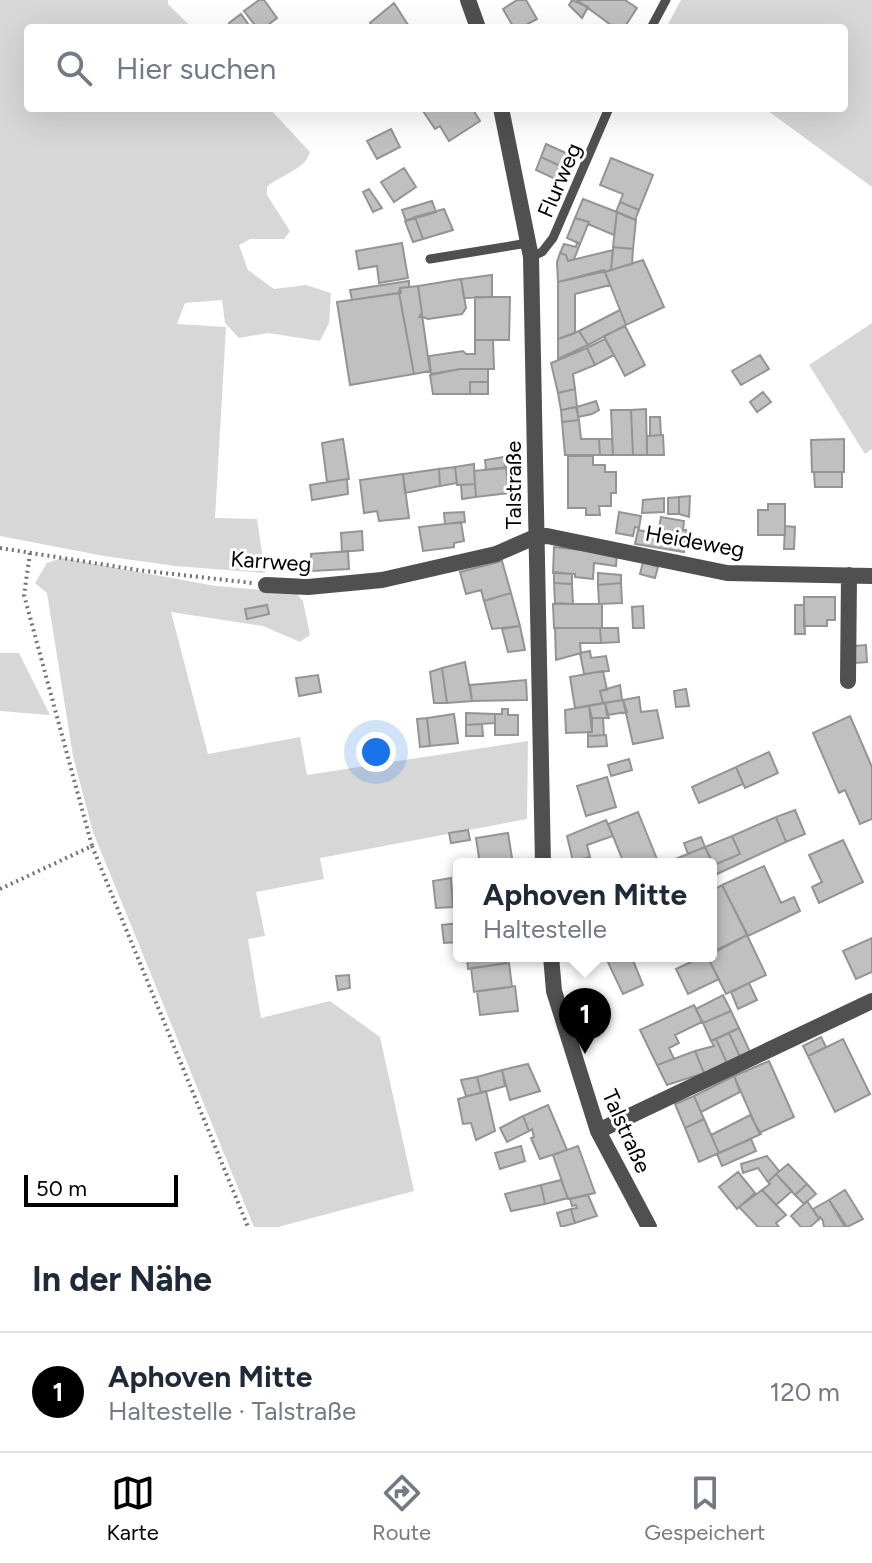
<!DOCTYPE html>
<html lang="de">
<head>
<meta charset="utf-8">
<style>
	:root { --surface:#fff; --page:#f6f6f7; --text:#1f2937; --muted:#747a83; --line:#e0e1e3; --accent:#000 }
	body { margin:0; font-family:Figtree,sans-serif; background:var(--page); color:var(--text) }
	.scale { position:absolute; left:24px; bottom:20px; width:154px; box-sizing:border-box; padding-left:8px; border:4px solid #000; border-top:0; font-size:22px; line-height:28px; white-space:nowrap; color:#000; -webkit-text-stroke:6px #fff; paint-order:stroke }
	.you { position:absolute; left:376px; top:752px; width:28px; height:28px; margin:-20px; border:6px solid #fff; border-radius:50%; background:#1a73e8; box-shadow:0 0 0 12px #1a73e833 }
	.badge { display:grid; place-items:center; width:52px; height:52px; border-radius:50%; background:var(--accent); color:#fff; font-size:26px; font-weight:700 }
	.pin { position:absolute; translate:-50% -66px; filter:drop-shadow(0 2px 4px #0008) }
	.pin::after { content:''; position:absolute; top:42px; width:28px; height:24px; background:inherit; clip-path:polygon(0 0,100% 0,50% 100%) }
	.popup { position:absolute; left:453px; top:858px; width:264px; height:104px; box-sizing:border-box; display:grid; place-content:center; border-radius:8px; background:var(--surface); filter:drop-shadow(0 2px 6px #0005); font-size:26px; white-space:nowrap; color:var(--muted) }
	.popup b { font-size:30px; color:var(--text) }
	.popup::after { content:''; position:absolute; left:50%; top:100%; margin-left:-16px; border:16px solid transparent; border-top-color:var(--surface) }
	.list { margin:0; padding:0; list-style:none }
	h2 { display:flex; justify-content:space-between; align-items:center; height:104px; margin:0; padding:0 32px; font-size:34px }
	h2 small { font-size:26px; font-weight:400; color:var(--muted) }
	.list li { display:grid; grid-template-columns:52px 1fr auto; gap:24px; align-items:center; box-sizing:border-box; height:120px; padding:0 32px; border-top:2px solid var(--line) }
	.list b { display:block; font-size:30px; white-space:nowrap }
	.list p { margin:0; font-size:26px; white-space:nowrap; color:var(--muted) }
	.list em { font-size:26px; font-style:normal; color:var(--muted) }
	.icon { flex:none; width:44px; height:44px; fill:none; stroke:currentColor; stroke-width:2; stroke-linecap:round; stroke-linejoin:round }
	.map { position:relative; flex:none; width:872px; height:1227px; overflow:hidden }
	.search { position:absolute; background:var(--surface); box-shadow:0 8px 32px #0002; left:24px; right:24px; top:24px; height:88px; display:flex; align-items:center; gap:20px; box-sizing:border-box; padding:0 28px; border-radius:8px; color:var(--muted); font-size:30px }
	.sheet { height:224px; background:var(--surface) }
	nav { display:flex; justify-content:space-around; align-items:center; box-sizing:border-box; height:112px; border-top:2px solid var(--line); background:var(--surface); font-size:22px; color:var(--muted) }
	nav a { display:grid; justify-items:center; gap:4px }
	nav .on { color:var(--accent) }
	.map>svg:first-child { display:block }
	.green { fill:#d7d7d7 }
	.building { fill:#c0c0c0; stroke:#949494; stroke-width:2 }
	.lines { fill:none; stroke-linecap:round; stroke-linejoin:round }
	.path { stroke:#727272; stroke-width:4; stroke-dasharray:2 4; stroke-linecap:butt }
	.lane { stroke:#505050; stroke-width:9 }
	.street { stroke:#505050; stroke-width:16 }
	.labels { text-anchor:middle; stroke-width:6; stroke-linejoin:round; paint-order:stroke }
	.street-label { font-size:22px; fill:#000; stroke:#fff }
</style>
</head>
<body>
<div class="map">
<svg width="872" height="1227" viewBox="0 0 872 1227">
	<rect width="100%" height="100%" fill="#fff"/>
	<path class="green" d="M0,0H168V4L192,28H28V108H269L310,152C305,170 280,175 267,187V195L290,231L284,239H250L239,245L248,270L274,289L306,285L331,293L329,323L320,341L268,333L239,338L225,323L222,300L185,303L177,324L226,327L215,518L257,519L265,573L175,566L104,556L0,536Z
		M681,0H872V187L764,108H844V28H666Z
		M872,323V449L865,454L809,365Z
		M62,558L216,586L296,593L303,601L310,635L300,642L263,626L171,612L208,754L300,737L307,775L528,741L527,819L320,858L324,879L256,892L265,936L248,939L261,1018L330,1001L380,1037L414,1191L278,1227H254L93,832L73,756L47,593L35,583L47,563Z
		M0,653H19L50,715L0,711Z"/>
	<path class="building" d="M259,0H264L277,18L264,28H257L244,11Z
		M517,0H526L537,19L520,28H514L503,9Z
		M572,0L588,7L582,18L569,5Z
		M577,0H625L637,8L624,28H615Z
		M394,3L410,28H374L370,23Z
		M241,14L251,28H232L229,23Z
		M421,108H472L480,121L449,141L440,126L435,129Z
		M391,129L400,147L377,159L367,141Z
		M546,144L577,158L571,171L541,157Z
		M541,157L571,171L566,184L536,170Z
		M611,158L653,175L639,210L620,202L623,194L600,185Z
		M404,168L416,187L394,202L381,182Z
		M369,189L382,208L373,212L363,192Z
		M583,199L617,212L614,235L588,224L589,222L575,218Z
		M432,201L436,212L406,221L402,210Z
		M620,202L639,210L635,220L616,212Z
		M444,209L453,230L423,239L415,217Z
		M617,212L636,220L633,249L613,247Z
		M415,217L423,239L413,242L405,221Z
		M575,218L589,222L580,244L567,238Z
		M577,242L580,244L574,259L568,261L566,255L560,253L564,244L576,247Z
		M402,243L408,278L379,283L377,266L359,269L356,251Z
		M613,247L633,249L632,264L611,270Z
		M613,250L611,270L558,282L557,262L560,253L566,255L568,261Z
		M643,260L664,307L626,325L605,272Z
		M604,270L610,285L575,294V333L558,339V282Z
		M492,275V297L464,298L461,279Z
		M461,279L466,308L462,314L428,319L420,316L422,313L418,286Z
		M409,281V287L400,288L401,293L352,300L350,290Z
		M418,286L422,313L420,316L422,315L430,371L414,374L399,293L400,288Z
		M399,293L414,374L350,385L337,302Z
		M475,297H510L509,340H475Z
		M620,310L626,325L588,345L579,331Z
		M625,326L645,365L625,376L604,336Z
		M579,331L588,345L558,359V339Z
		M605,339L614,355L595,365L587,348Z
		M475,340H493L494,369H460L431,374L429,356L463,351L466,354H475Z
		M587,348L595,365L573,374L575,389L558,393L551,363Z
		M760,355L769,369L741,385L732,371Z
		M460,369H488V382H470V394H433L430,375Z
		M470,382H488V394H470Z
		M575,389L577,407L561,410L558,393Z
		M763,392L771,402L757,412L750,402Z
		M596,401L599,410L592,414L578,417L577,407Z
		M576,407L579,420L562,422L561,410Z
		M646,409L647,455H633L631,410Z
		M611,410H631L633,455H613Z
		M650,417H660L661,435L650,436Z
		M579,420L581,439H599L600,455H565L562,422Z
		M663,435L664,455H647V436Z
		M343,439L349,479L327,482L322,443Z
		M599,439H612L613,455H600Z
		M844,439V472H812L811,440Z
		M568,456H593V465H605V472H616V493H611V506H599L600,515H586V508H568Z
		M504,457L505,468L486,470L485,460Z
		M474,464L475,484L457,485L455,467Z
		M455,467L457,483L440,486L439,469Z
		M506,467L509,493L476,497L474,471Z
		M439,469L440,486L405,493L403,474Z
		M814,472H842V487H815Z
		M403,474L409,518L379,521L377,511L364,513L360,480Z
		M347,479L348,494L312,500L310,485Z
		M475,484L476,497L462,499L461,485Z
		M690,496L689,517L679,514V497Z
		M679,497V514H668V498Z
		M664,498V512L642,513L643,500Z
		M768,504H785V535H758V510H768Z
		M464,512L465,522L445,524L444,513Z
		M619,512L641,516L639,528L635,527L633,536L616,533Z
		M661,517L684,521L683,530H686L684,552L635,544L638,530L658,534Z
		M461,522L464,541L454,543V547L423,551L419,527Z
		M785,526L795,527L794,549H784Z
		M362,531L363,550L342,552L341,533Z
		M554,547L617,554L616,566L594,563L593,579L575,577V574L553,573Z
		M348,551L349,569L312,571L311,554Z
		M502,561L511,593L484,601L481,590L466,594L460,572Z
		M643,562L658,567L655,578L640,574Z
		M554,572L572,574V584L554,583Z
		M598,573L621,575V583L598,585Z
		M554,583L572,584L573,604L555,603Z
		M621,583L622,603L599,604L598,585Z
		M511,593L520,626L492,629L484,601Z
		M804,597H835V620H827V626H804Z
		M553,604H602V628H554Z
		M267,605L269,614L247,619L245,609Z
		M795,605H804L805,634H795Z
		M643,606L644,628H633L632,607Z
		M520,626L525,650L508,652L502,629Z
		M555,628H600L601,643H580L581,653L556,660Z
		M600,628H618L619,642L601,643Z
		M866,645L867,662L855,663L854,646Z
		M590,651L591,658L606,656L609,671L584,674L580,653Z
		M465,662L472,701L447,703L442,668Z
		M442,668L447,703H434L430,672Z
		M603,671L607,690L600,691L603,703L575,708L570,677Z
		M318,675L321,692L299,696L296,678Z
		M526,680L527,700L472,701L470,685Z
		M620,685L622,700L603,703L600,691Z
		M686,689L689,706L676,707L674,691Z
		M639,697L641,712L657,710L663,738L633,744L623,700Z
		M623,700L627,712L607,715L605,703Z
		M605,703L609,718H592L589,706Z
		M589,706L592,732L566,733L565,710Z
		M502,709H508V715H518V735H495V714H502Z
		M466,713L495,714V723L466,725Z
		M454,714L458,743L430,746L427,718Z
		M850,716L872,767V819L860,824L845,790L839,793L813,733Z
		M427,718L430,746L420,747L417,719Z
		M592,718H603L604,735L588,736V732H592Z
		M482,724L483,736H466V725Z
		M606,735L607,746L588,747V736Z
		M769,752L778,773L745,788L736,767Z
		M629,759L632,770L611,776L608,765Z
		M736,767L743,784L699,803L692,787Z
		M607,777L616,807L586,816L577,786Z
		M795,810L805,834L786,842L776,817Z
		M638,812L659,864H625L621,856L608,824Z
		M776,817L786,842L717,874L714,865L740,854L732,836Z
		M606,820L613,836L587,845L590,857L573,861L567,836Z
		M468,830L470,840L451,843L449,833Z
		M508,833L513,864H480L476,838Z
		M732,836L740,854L714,865L705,847Z
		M701,837L705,847L688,854L684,843Z
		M843,840L863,882L819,903L812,887L822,882L809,855Z
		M705,847L717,874L711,876V864H663Z
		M764,866L781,903L794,897L800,911L748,936L722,885Z
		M451,878L453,907L436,908L433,881Z
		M722,885L747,935L711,953V891Z
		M459,923V942L444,943L442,925Z
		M747,935L766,975L726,994L707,956Z
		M872,938V972L856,979L843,951Z
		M467,956H505L506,963L468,969Z
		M605,956H637L632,958L643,985L623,994Z
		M704,956H707L719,979L688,994L676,969Z
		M509,963L512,987L474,992L471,968Z
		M349,975L350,988L338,990L336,976Z
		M749,983L757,1000L738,1009L731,992Z
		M515,986L518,1011L480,1015L477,991Z
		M723,995L731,1011L703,1023L696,1009Z
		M694,1005L702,1022L675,1035L679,1043L669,1048L674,1059L657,1065L640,1030Z
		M731,1011L739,1028L711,1041L703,1023Z
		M739,1028L750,1052L740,1057L729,1033Z
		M729,1033L740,1057L727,1063L716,1039Z
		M821,1037L826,1047L808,1056L803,1046Z
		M716,1039L727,1063L704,1073L695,1051L714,1046L711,1041Z
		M843,1039L870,1094L835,1112L808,1056Z
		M695,1051L704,1073L667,1085L657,1065Z
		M769,1061L794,1117L759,1133L734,1076Z
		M528,1064L540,1091L510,1100L502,1070Z
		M502,1070L505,1086L481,1093L477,1077Z
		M734,1076L740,1092L701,1112L694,1096Z
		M477,1077L481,1093L466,1096L461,1080Z
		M486,1091L495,1131L476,1140L471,1123L463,1124L458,1099Z
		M694,1096L704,1119L685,1128L675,1104Z
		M548,1105L567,1150L540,1159L531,1138L534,1137L532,1129L529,1131L523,1116Z
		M750,1115L761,1134L719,1153L711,1135Z
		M523,1116L529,1131L507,1142L500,1128Z
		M704,1119L719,1153L699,1162L685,1128Z
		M751,1139L756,1151L722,1166L717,1154Z
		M521,1146L525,1161L500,1169L495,1153Z
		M578,1146L595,1193L568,1199L553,1155Z
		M767,1156L779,1171L768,1182L758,1168L743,1173L741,1164Z
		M788,1164L807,1184L795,1195L776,1174Z
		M738,1172L755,1193L737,1209L719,1187Z
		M776,1174L792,1191L776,1205L762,1190L770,1184L768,1182Z
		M561,1180L568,1198L545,1204L541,1185Z
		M807,1184L816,1194L804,1204L795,1195Z
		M541,1185L545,1204L511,1211L505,1194Z
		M762,1190L786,1215L776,1223L779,1227H758L739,1207Z
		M845,1190L863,1219L847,1227L829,1200Z
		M588,1195L597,1216L575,1223L571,1209L577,1208L576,1205L572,1206L570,1199Z
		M829,1200L845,1227H824L823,1221L820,1217L819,1219L813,1209Z
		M807,1201L819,1219L810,1227H801L791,1216Z
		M571,1209L575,1223L561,1227L557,1213Z"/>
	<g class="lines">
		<path class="path" d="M0,548L138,570L252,583
			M92,846L248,1227
			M0,889L92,846L24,595L30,553"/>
		<path class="lane" d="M651,28L666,0
			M531,257L542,252L553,238L609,108
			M430,259L528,243"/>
		<path class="street" d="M468,0L478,28
			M501,108L531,257L543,864
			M266,585L308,587L382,580L496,554L535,537L547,536L727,573L872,576
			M848,681L849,575
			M551,956L554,991L598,1131L649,1227
			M598,1131L872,1001"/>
	</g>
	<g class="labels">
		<g class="street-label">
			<text transform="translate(559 180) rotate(-67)" y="8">Flurweg</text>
			<text transform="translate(513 485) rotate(-90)" y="8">Talstraße</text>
			<text transform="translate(695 541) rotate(10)" y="8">Heideweg</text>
			<text transform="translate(271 561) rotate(4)" y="8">Karrweg</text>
			<text transform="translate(627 1131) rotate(66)" y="8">Talstraße</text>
		</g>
	</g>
</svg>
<div class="scale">50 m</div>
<div class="you"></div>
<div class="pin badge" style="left:585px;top:1054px">1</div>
<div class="popup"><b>Aphoven Mitte</b>Haltestelle</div>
<div class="search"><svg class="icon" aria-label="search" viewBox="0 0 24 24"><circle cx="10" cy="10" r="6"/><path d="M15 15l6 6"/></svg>Hier suchen</div>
</div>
<section class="sheet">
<h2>In der Nähe<small></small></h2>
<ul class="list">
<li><span class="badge">1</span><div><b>Aphoven Mitte</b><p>Haltestelle · Talstraße</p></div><em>120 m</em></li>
</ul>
</section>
<nav>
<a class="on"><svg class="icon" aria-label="map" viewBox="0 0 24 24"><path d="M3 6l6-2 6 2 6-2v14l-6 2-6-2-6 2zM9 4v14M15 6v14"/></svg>Karte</a>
<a><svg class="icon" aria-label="directions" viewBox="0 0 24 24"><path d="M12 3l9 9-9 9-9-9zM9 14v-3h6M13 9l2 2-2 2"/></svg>Route</a>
<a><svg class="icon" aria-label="saved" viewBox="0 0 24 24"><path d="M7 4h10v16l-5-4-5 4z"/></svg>Gespeichert</a>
</nav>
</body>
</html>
